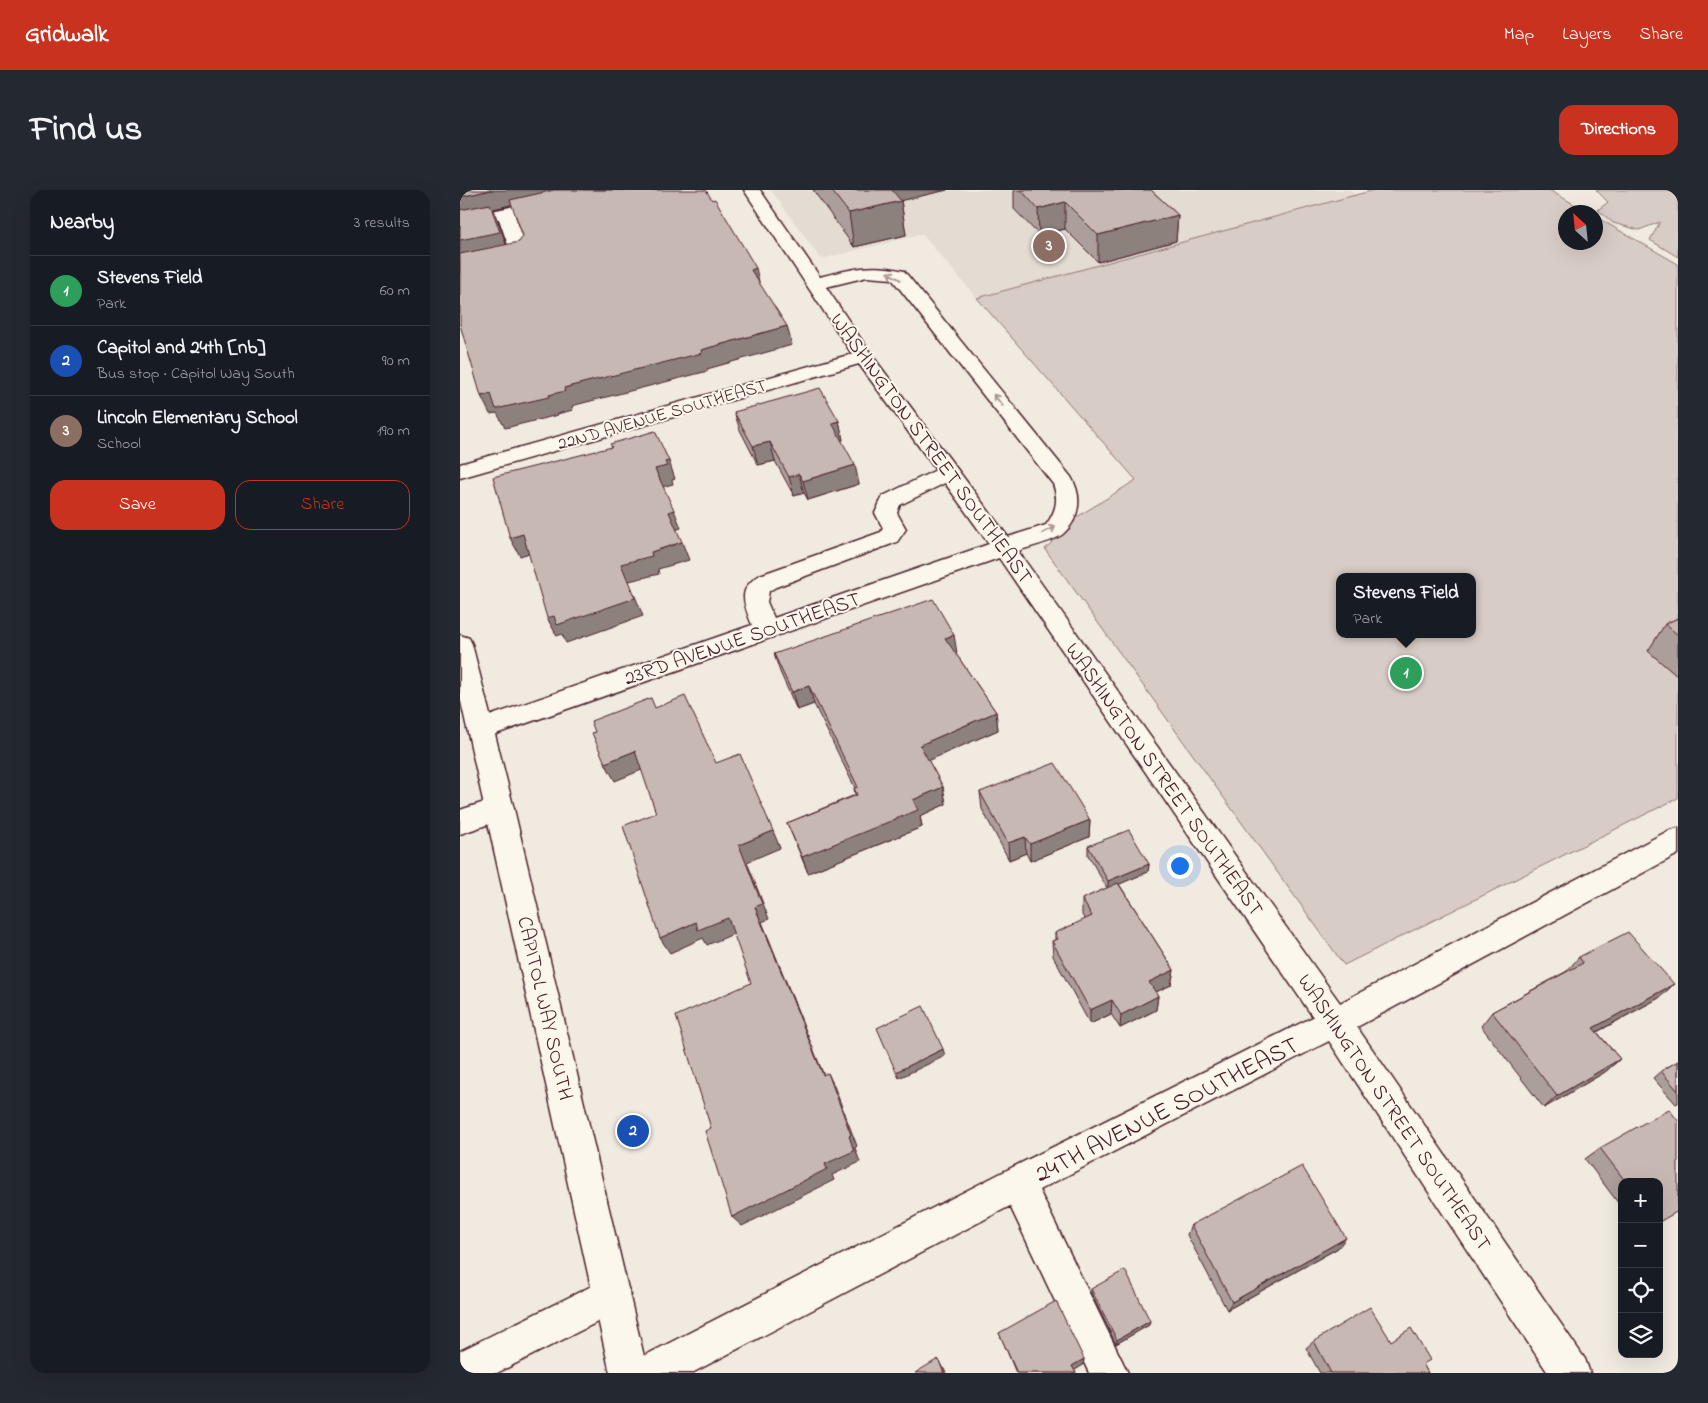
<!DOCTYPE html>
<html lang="en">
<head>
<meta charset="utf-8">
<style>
	:root { --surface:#171b24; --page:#242831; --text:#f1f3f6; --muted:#9ea1a6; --line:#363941; --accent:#c8321e }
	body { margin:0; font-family:"Indie Flower",sans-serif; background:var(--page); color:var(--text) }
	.controls { position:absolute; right:15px; bottom:15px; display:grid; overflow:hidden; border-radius:10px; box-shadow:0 5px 20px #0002 }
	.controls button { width:45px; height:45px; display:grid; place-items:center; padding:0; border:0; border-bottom:1px solid var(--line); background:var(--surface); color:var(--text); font:25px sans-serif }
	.compass { position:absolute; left:1098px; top:15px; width:45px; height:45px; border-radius:50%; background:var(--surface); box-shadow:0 5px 20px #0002; rotate:333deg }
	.you { position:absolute; left:719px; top:675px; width:18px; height:18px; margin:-12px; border:4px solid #fff; border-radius:50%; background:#1a73e8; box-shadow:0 0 0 8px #1a73e833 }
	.badge { display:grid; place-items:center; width:32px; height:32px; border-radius:50%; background:var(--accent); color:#fff; font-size:16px; font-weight:700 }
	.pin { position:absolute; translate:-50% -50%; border:2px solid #fff; box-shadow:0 1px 5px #0006 }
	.popup { position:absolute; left:876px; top:383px; width:140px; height:65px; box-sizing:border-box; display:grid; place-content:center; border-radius:10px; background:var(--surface); filter:drop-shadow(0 1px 4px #0005); font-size:16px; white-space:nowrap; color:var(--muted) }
	.popup b { font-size:19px; color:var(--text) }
	.popup::after { content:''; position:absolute; left:50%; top:100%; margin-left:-10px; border:10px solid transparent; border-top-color:var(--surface) }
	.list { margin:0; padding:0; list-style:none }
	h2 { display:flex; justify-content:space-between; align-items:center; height:65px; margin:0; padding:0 20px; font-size:21px }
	h2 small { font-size:16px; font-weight:400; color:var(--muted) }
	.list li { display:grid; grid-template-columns:32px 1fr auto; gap:15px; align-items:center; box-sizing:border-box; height:70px; padding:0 20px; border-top:1px solid var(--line) }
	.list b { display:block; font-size:19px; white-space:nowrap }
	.list p { margin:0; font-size:16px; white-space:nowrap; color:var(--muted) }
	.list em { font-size:16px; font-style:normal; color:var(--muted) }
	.actions { display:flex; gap:10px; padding:15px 20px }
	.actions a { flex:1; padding:11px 0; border:1px solid var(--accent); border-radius:15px; text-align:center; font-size:18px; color:var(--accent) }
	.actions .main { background:var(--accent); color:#fff }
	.icon { flex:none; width:28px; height:28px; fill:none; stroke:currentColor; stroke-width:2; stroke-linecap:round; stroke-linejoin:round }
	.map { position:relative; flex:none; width:1218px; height:1183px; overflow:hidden; border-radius:15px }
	header { display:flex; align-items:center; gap:30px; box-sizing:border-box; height:70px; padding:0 25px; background:var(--accent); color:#fff }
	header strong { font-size:24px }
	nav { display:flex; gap:28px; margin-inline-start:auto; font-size:18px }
	.intro { display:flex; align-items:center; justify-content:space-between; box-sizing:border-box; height:120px; padding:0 30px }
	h1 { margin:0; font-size:35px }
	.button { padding:12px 22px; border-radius:15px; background:var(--accent); color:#fff; font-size:18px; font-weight:700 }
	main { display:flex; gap:30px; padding:0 30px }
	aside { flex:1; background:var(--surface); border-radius:15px; box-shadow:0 5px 20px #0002 }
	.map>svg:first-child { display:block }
	.built { fill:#e4dbd2 }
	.green { fill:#d8ccc6; stroke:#917678; fill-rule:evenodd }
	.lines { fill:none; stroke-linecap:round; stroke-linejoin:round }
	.minor-casing { stroke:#4a1f2b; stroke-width:3 }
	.major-casing { stroke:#4a1f2b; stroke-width:3 }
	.minor { fill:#fbf7ec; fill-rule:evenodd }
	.major { fill:#fbf7ec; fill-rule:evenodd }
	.wall { fill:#ac9e9a; stroke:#4a1f2b }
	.shaded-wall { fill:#8c817d; stroke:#4a1f2b }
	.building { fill:#c8b8b3; stroke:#4a1f2b }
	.oneway { stroke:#ab9695 }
	.labels { text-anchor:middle; stroke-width:4; stroke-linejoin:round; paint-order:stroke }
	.far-street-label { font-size:18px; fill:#4a1f2b; stroke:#fbf7ec }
	.street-label { font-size:21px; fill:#4a1f2b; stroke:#fbf7ec }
	.near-street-label { font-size:25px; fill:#4a1f2b; stroke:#fbf7ec }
</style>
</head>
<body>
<header>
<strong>Gridwalk</strong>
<nav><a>Map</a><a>Layers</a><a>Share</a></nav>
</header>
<div class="intro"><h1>Find us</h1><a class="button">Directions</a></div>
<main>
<aside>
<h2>Nearby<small>3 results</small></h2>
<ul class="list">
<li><span class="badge" style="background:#2e9e5b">1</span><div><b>Stevens Field</b><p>Park</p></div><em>60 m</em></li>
<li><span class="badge" style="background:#1a4fb4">2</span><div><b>Capitol and 24th [nb]</b><p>Bus stop · Capitol Way South</p></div><em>90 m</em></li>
<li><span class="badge" style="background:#8d6e63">3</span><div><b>Lincoln Elementary School</b><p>School</p></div><em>190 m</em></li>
</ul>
<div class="actions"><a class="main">Save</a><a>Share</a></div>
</aside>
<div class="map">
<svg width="1218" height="1183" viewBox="0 0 1218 1183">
	<rect width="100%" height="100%" fill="#f0eae0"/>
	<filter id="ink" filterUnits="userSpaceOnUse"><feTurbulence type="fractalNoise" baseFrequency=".02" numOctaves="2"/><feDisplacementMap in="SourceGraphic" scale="10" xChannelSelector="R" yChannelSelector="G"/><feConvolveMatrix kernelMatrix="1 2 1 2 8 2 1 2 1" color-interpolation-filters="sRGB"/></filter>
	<g filter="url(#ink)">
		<path class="built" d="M311,0H889L896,5L517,108L462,44L361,69Z"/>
		<path class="green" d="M914,0H1089L1128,22H1106V52H1136V27L1218,74V608L884,775L585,359L617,327L676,290L517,108ZM880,387H1012V444H880Z
			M1136,0H1218V67L1190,50L1200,32L1179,40L1153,33L1138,20L1148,12Z"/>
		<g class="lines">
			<defs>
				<path id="minor" d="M127,0H157L155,3L55,26L69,64L66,68L0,82V72L50,61L39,29L0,38V28Z
					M284,0H300L360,87C390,79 413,73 444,81L611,287C623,306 620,329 603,344C595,351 569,357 558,361L880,813L1208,641L1218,638V664L897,837L1125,1169L1130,1183H1088L869,851L579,1000L668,1183H629L550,1016L232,1183H173L178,1169L545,981L853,827L539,368L30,546L21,549L12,546L8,539L12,532L292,435C284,414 276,399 300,385L421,342L423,338L415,323L423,306L476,280L399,174L0,288V274L392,164ZM407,87L432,89L593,294C599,310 596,321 586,335L548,347L411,164L366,97ZM485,293L529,354L314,428L307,412L309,401L316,397L437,352L446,339L437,323L440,315Z
					M40,607L50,611L54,619L50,627L0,644V620Z
					M152,1086L165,1092L171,1105L165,1118L37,1183H0V1161Z"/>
				<path id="major" d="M0,445L9,448L12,454L54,619L188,1183H150L0,507Z"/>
			</defs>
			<use href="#minor" class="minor-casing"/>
			<use href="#major" class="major-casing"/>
			<use href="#minor" class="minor"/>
			<use href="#major" class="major"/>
		</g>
		<path class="wall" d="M353,0H487L441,10L446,45L394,57Z
			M554,0H691L718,25L716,51L638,72L605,39L579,45L554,19Z
			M274,222L379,231L383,250H381L399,294L348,310L344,303L334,306L315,271L298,275L280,240Z
			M1218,428V487L1188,461L1205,434Z
			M497,463L496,464L536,522L538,540L468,570L483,597L486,614L460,626L462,637L348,683L327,633L395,605L394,598H395L354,514L337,520L320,482L314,464Z
			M520,602L630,630L629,647L570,671L566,663L549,670L522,619Z
			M628,656L689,674L688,682L659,694L714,780L711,795L696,802L698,806L696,820L660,838L651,824L630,834L593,766L592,751L595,750V743L625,730L622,725V709L647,698L628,665Z
			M1119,767L1214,794L1199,808L1137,842L1160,869L1145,882L1084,918L1021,836L1032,822L1107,781Z
			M1218,871V913L1216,914L1193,888L1201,881Z
			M1140,958L1199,992H1162V1018L1125,969Z
			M731,1035L878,1058L767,1120L727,1045Z
			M631,1099L689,1135L656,1154L631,1103Z
			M539,1143L624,1169L623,1175L614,1180L616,1183H556L542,1149Z
			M854,1151H931L963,1174L968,1183H860L846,1158Z"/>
		<path class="shaded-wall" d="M31,0H118L33,19L38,31L48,60L0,70V7Z
			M420,0H487L422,15Z
			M441,11L446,45L394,57L389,23Z
			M605,12V39L579,45L578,19Z
			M718,25L716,51L638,72V45Z
			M296,78L300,96L291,80Z
			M327,136L332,155L247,179L248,181L119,214L112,216L113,220L97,224L98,225L45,238L37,223L30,224L21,206L31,204L89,205L104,198Z
			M379,231L383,250L376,252L372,233Z
			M310,252L315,271L298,275L293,256Z
			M209,271L215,289L212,290L213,294L202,297L195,279L205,272Z
			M395,275L399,294L348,310L343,291Z
			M339,284L344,303L334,306L329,287Z
			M214,320L221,338L215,340L209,322Z
			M63,344L73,362L60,366L50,348Z
			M222,352L229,370L198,379L199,384L169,391L183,426L106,453L102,444L97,446L87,428L161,374L191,362Z
			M494,445L497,463L488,466L485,448Z
			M349,496L354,514L337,520L332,502Z
			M536,522L538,540L463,573L460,555Z
			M175,561L184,579L155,591L145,573Z
			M483,597L486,614L460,626L462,637L348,683L342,667L453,610Z
			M630,630L629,647L570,671V654Z
			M313,641L320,658L287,672L309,729L302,732L369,898L363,885L295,717L279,655Z
			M565,647L566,663L549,670L548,653Z
			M689,674L688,682L648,699V691Z
			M268,728L276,743L247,755L243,748L210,763L200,748L236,732Z
			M714,780L711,795L687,806L689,792Z
			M1214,794L1199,808L1120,851L1133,838Z
			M698,806L696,820L660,838L661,825Z
			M652,810L651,824L630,834V820Z
			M483,859L485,866L439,888L436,882Z
			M1160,869L1145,882L1084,918L1097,906Z
			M368,883L374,896L397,956L395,958L400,972L372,985L374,990L282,1036L272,1027L365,974L389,946Z
			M886,1048L878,1058L767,1120L772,1112Z
			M690,1131L689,1135L656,1154L657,1150Z
			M478,1169L482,1175L486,1183H484Z
			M624,1169L623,1175L612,1182V1176Z"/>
		<path class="building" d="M0,0H31L0,7Z
			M94,0H246L252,10L255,9L296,78L291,80L327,136L241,160L242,163L111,196L104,198L105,201L89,205V207L36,219L31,204L21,206L0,135V64L59,52L63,46L50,10Z
			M371,0H432L441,11L389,23Z
			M561,0H691L718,25L638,45L605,12L578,19Z
			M30,14L40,42L0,50V20Z
			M360,198L379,231L372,233L395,275L343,291L339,284L329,287L310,252L293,256L274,222Z
			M195,241L209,271L205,272L207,276L195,279L214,320L209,322L222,352L191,362L192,366L161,374L175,408L97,435L94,426L87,428L63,344L50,348L33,287L152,257L150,254Z
			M473,409L494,445L485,448L536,522L460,555L483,597L453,610L458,620L342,667L327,633L397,605L394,598L398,597L349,496L332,502L314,464Z
			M1218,428V445L1205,434Z
			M225,506L256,573L280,564L313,641L279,655L302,714L295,717L363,885L368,883L391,945L389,946L394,961L365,974L367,979L272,1027L245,941L251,938L216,826L291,793L268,728L238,740L236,732L200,748L163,636L196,623L175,561L145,573L132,543L135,542L131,531L191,508L195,518Z
			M595,573L630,630L570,654L565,647L548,653L520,602Z
			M669,640L689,674L648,691L628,656Z
			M658,693L714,780L689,792L698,806L661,825L652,810L630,820L592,751L598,749L595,743L632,726L622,709Z
			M1168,742L1214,794L1133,838L1160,869L1097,906L1032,822L1123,773L1119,767Z
			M463,816L483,859L436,882L417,838Z
			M1218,871V901L1201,881Z
			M1209,919L1218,931V1021L1199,1032V992H1166L1140,958Z
			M842,976L886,1048L772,1112L731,1035Z
			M665,1080L690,1131L657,1150L631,1099Z
			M596,1111L624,1169L612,1176L616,1183H557L539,1143Z
			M910,1117L931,1151L951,1138L970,1170L963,1174L968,1183H871L854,1151Z
			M478,1169L484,1183H455Z"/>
		<defs><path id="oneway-shaft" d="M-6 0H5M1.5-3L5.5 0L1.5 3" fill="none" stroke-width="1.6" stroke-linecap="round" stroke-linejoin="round" transform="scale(1.25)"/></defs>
		<g class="oneway">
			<use href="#oneway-shaft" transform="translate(434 86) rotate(-149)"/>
			<use href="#oneway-shaft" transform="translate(538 210) rotate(-129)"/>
			<use href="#oneway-shaft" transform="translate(589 340) rotate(-27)"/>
		</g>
	</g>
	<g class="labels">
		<g class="far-street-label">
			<text transform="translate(202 224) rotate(-16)" y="6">22ND AVENUE SOUTHEAST</text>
		</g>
		<g class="street-label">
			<text transform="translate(472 258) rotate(54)" y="7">WASHINGTON STREET SOUTHEAST</text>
			<text transform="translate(282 448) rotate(-19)" y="7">23RD AVENUE SOUTHEAST</text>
			<text transform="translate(705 589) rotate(55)" y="7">WASHINGTON STREET SOUTHEAST</text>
			<text transform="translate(86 818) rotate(77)" y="7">CAPITOL WAY SOUTH</text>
			<text transform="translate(935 922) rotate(56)" y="7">WASHINGTON STREET SOUTHEAST</text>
		</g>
		<g class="near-street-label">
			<text transform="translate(706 918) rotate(-27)" y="9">24TH AVENUE SOUTHEAST</text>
		</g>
	</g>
</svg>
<div class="controls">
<button>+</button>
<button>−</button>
<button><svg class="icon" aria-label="locate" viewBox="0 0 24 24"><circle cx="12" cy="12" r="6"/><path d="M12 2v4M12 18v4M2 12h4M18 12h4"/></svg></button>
<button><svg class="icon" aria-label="layers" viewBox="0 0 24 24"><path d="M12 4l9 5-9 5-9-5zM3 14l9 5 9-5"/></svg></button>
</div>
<svg class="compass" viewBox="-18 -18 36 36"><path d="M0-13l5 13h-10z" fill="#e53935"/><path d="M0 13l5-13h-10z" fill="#9ea1a6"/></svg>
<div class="you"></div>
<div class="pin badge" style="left:946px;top:483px;background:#2e9e5b">1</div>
<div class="popup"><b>Stevens Field</b>Park</div>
<div class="pin badge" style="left:173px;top:941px;background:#1a4fb4">2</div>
<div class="pin badge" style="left:589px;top:56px;background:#8d6e63">3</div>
</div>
</main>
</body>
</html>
